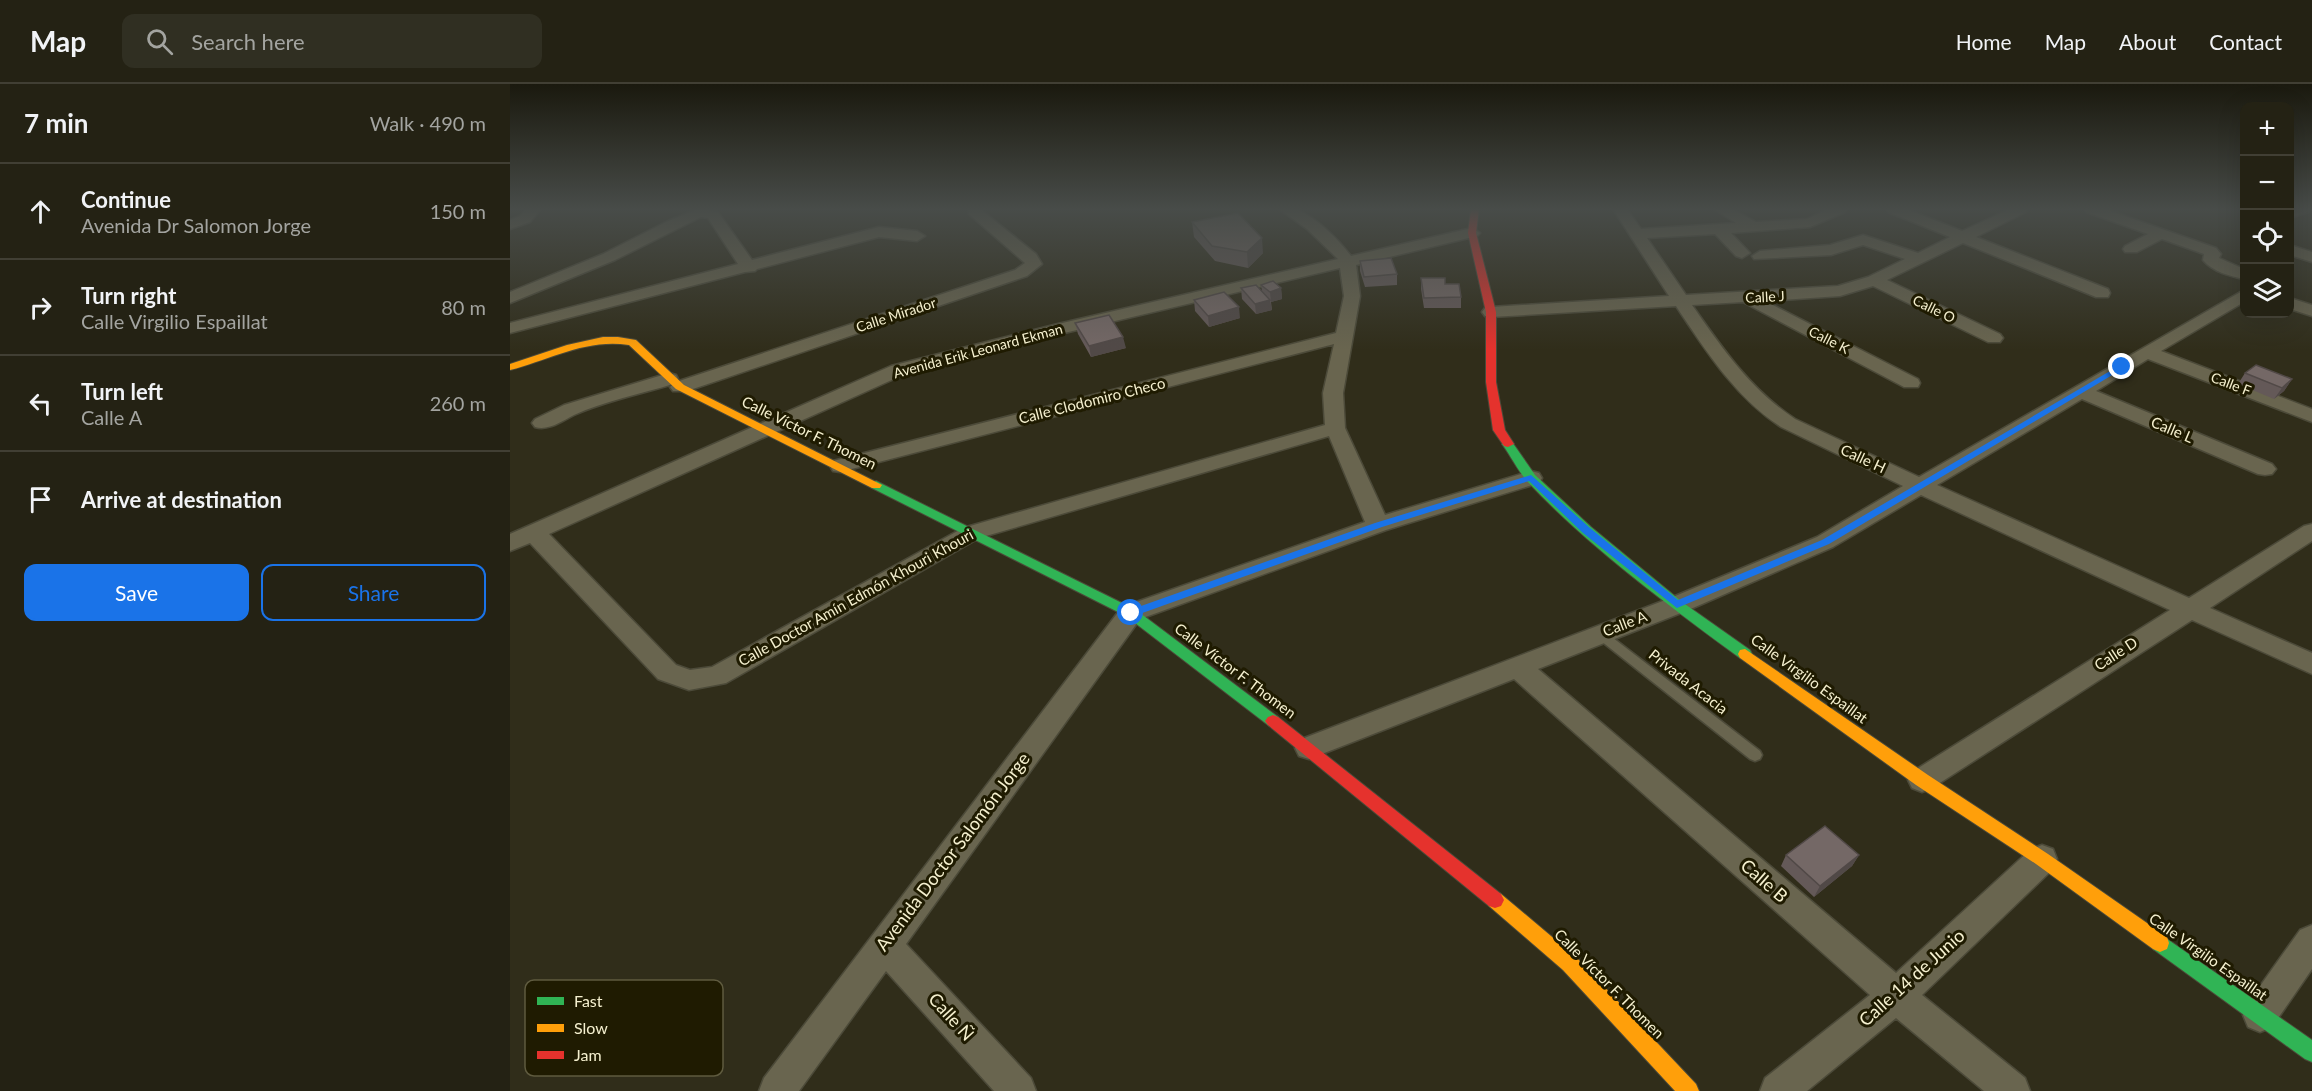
<!DOCTYPE html>
<html lang="en">
<head>
<meta charset="utf-8">
<style>
	:root { --surface:#242214; --page:#302f22; --text:#f1f3f6; --muted:#a3a4a0; --line:#413f34; --accent:#1a73e8 }
	body { margin:0; font-family:Lato,sans-serif; background:var(--page); color:var(--text) }
	.controls { position:absolute; right:18px; top:18px; display:grid; overflow:hidden; border-radius:12px; box-shadow:0 6px 24px #0002 }
	.controls button { width:54px; height:54px; display:grid; place-items:center; padding:0; border:0; border-bottom:2px solid var(--line); background:var(--surface); color:var(--text); font:30px sans-serif }
	.stop { position:absolute; width:18px; height:18px; margin:-14px; border:4px solid #1a73e8; border-radius:50%; background:#fff }
	.stop.end { background:#1a73e8; border-color:#fff; box-shadow:0 2px 6px #0008 }
	.list { margin:0; padding:0; list-style:none }
	h2 { display:flex; justify-content:space-between; align-items:center; height:78px; margin:0; padding:0 24px; font-size:26px }
	h2 small { font-size:20px; font-weight:400; color:var(--muted) }
	.list li { display:grid; grid-template-columns:39px 1fr auto; gap:18px; align-items:center; box-sizing:border-box; height:96px; padding:0 24px; border-top:2px solid var(--line) }
	.list b { display:block; font-size:22px; white-space:nowrap }
	.list p { margin:0; font-size:20px; white-space:nowrap; color:var(--muted) }
	.list em { font-size:20px; font-style:normal; color:var(--muted) }
	.actions { display:flex; gap:12px; padding:18px 24px }
	.actions a { flex:1; padding:14px 0; border:2px solid var(--accent); border-radius:12px; text-align:center; font-size:21px; color:var(--accent) }
	.actions .main { background:var(--accent); color:#fff }
	.icon { flex:none; width:33px; height:33px; fill:none; stroke:currentColor; stroke-width:2; stroke-linecap:round; stroke-linejoin:round }
	.map { position:relative; flex:none; width:1802px; height:1007px; overflow:hidden }
	header { display:flex; align-items:center; gap:36px; box-sizing:border-box; height:84px; padding:0 30px; background:var(--surface); border-bottom:2px solid var(--line) }
	header strong { font-size:28px }
	nav { display:flex; gap:33px; margin-inline-start:auto; font-size:21px }
	.search { width:420px; height:54px; background:var(--page); display:flex; align-items:center; gap:15px; box-sizing:border-box; padding:0 21px; border-radius:12px; color:var(--muted); font-size:22px }
	main { display:flex }
	aside { flex:1; background:var(--surface) }
	.map>svg:first-child { display:block }
	.lines { fill:none; stroke-linecap:round; stroke-linejoin:round }
	.lane-casing { stroke:#4c4a39; stroke-width:3 }
	.street-casing { stroke:#4c4a39; stroke-width:3 }
	.fast-casing { stroke:#4c4a39; stroke-width:2 }
	.slow-casing { stroke:#4c4a39; stroke-width:2 }
	.jam-casing { stroke:#4c4a39; stroke-width:2 }
	.lane { fill:#69654f; fill-rule:evenodd }
	.street { fill:#69654f; fill-rule:evenodd }
	.fast { fill:#30b455; fill-rule:evenodd }
	.slow { fill:#ff9f0a; fill-rule:evenodd }
	.jam { fill:#e5322d; fill-rule:evenodd }
	.wall { fill:#645958 }
	.shaded-wall { fill:#514947 }
	.building { fill:#746866; stroke:#514947; stroke-width:1.5 }
	.route { fill:#1a73e8 }
	.labels { text-anchor:middle; stroke-width:6; stroke-linejoin:round; paint-order:stroke }
	.far-street-label { font-size:14px; fill:#f5f0cf; stroke:#1f1b01 }
	.street-label { font-size:15px; fill:#f5f0cf; stroke:#1f1b01 }
	.near-street-label { font-size:18px; fill:#f5f0cf; stroke:#1f1b01 }
	.key { fill:#1f1b01; stroke:#5f5b3f; stroke-width:1.5 }
	.key-label { font-size:16px; fill:#f5f0cf }
</style>
</head>
<body>
<header>
<strong>Map</strong>
<div class="search"><svg class="icon" aria-label="search" viewBox="0 0 24 24"><circle cx="10" cy="10" r="6"/><path d="M15 15l6 6"/></svg>Search here</div>
<nav><a>Home</a><a>Map</a><a>About</a><a>Contact</a></nav>
</header>
<main>
<aside>
<h2>7 min<small>Walk · 490 m</small></h2>
<ul class="list">
<li><svg class="icon" aria-label="ahead" viewBox="0 0 24 24"><path d="M12 20V5M6 11l6-6 6 6"/></svg><div><b>Continue</b><p>Avenida Dr Salomon Jorge</p></div><em>150 m</em></li>
<li><svg class="icon" aria-label="right" viewBox="0 0 24 24"><path d="M7 20v-9h11M14 6l5 5-5 5"/></svg><div><b>Turn right</b><p>Calle Virgilio Espaillat</p></div><em>80 m</em></li>
<li><svg class="icon" aria-label="left" viewBox="0 0 24 24"><path d="M17 20v-9H6M10 6l-5 5 5 5"/></svg><div><b>Turn left</b><p>Calle A</p></div><em>260 m</em></li>
<li><svg class="icon" aria-label="arrive" viewBox="0 0 24 24"><path d="M6 21V4h12l-3 4 3 4H6"/></svg><div><b>Arrive at destination</b></div></li>
</ul>
<div class="actions"><a class="main">Save</a><a>Share</a></div>
</aside>
<div class="map">
<svg width="1802" height="1007" viewBox="0 0 1802 1007">
	<rect width="100%" height="100%" fill="#302d1a"/>
	<g class="lines">
		<defs>
			<path id="lane" d="M1090,545L1094,547L1250,667L1252,671L1250,675L1245,677L1240,675L1086,553L1084,550L1086,547Z"/>
			<path id="street" d="M16,125H31L20,138L0,145V136L10,132Z
				M188,125L208,128L242,176L369,143L407,147L415,152L407,157L369,153L247,185L245,187L235,188L0,249V239L228,180L198,134L191,133L105,176L0,219V208L93,170L158,137Z
				M458,125H470L526,170L532,180L517,192L177,307H163L160,303L163,300C131,310 94,317 64,331C52,337 39,347 25,343L22,339L25,335L54,321L159,289L166,291L168,295L166,298L505,186L515,179L459,130Z
				M769,125C775,125 782,124 788,126C808,135 828,155 841,172L962,144L970,149L967,152L846,181L850,212L833,309L835,344L875,431L1021,387L1029,389L1032,394L1029,399L876,446L630,535L396,860L521,994L526,1007H484L376,887L289,1007H249L254,994L612,523L855,438L819,352L469,454L216,599L179,606L148,595L20,459L0,467V450L381,282L548,240L828,175L797,145ZM830,184L834,212L826,249L323,377L320,382L323,387L330,388L824,260L813,309L815,341L453,444L202,583L180,586L166,581L39,450L395,290L550,250Z
				M1103,125H1117L1131,145L1226,139L1204,125H1222L1246,138L1297,135L1318,125H1337L1335,128L1300,143L1221,149L1240,169L1232,174L1226,172L1205,150L1137,154L1176,211L1328,202L1358,193L1395,175L1353,161L1321,171L1244,175L1242,172L1250,167L1320,161L1353,151L1408,169L1440,153L1378,128L1376,125H1396L1452,147L1500,125H1518L1516,128L1466,153L1598,205L1600,209L1598,213H1586L1453,159L1377,196L1490,250L1493,254L1490,258H1478L1363,202L1330,212L1255,217L1408,295L1410,299L1408,303H1394L1233,218L1182,221C1212,264 1241,306 1285,335L1409,393L1734,206V218L1651,267L1802,325V338L1638,275L1586,307L1762,380L1766,385L1762,390L1755,391L1748,390L1572,315L1427,401L1679,514L1794,442L1802,440V457L1700,524L1802,569V590L1682,536L1422,704L1412,708L1402,704L1398,696L1402,688L1660,526L1411,411L1323,463L1176,527L1028,585L1386,889L1521,765L1532,761L1543,765L1547,775L1543,785L1412,911L1515,994L1520,1007H1474L1386,934L1297,1007H1250L1255,994L1360,911L1004,595L799,675L789,672L785,664L789,656L1158,515L1307,453L1393,402L1271,343C1225,313 1196,267 1166,222L981,233L975,232L972,228L975,224L981,223L1159,212Z
				M1574,125H1595L1706,164L1711,170L1709,174L1734,185V195C1720,192 1703,188 1693,176L1694,170L1652,155L1627,168H1615L1613,165L1615,162L1638,150L1576,128Z
				M1780,125H1800L1798,128L1780,134Z
				M1780,161L1802,168V178L1780,171Z
				M1780,214L1802,221V232L1780,225Z
				M1802,841V885L1762,943L1750,948L1738,943L1733,931L1738,919L1790,846Z"/>
			<path id="fast" d="M998,357L1002,358L1025,391L1081,443L1172,518L1240,566L1242,570L1240,574H1230C1159,522 1078,462 1018,398C1008,387 1001,372 992,360Z
				M366,397L626,526L768,633L771,637L768,641L763,643L758,641L616,532L362,404L360,401Z
				M1650,850L1802,956V978L1795,975L1643,865L1641,859L1643,853Z"/>
			<path id="slow" d="M93,253H108L126,256L174,301L372,401L370,404H362L166,305L119,261C77,254 39,276 0,286V280L57,261Z
				M1235,565L1418,691L1538,770L1657,853L1659,859L1657,865L1650,868L1643,865L1526,780L1406,701L1230,574L1228,570L1230,566Z
				M985,808L991,810L1067,874L1186,1000L1189,1007H1165L1053,886L979,822L976,816L979,810Z"/>
			<path id="jam" d="M961,125H969L966,149L986,228V298L995,346L1004,360L998,363L994,362L983,346L976,298V228L958,149Z
				M763,631L768,633L991,810L994,816L991,822L985,824L979,822L758,641L755,637L758,633Z"/>
		</defs>
		<use href="#lane" class="lane-casing"/>
		<use href="#street" class="street-casing"/>
		<use href="#fast" class="fast-casing"/>
		<use href="#slow" class="slow-casing"/>
		<use href="#jam" class="jam-casing"/>
		<use href="#lane" class="lane"/>
		<use href="#street" class="street"/>
		<use href="#fast" class="fast"/>
		<use href="#slow" class="slow"/>
		<use href="#jam" class="jam"/>
	</g>
	<path class="wall" d="M682,138L753,169L738,184L705,177L684,153Z
		M850,177L887,190V201L855,203L850,187Z
		M911,194L935,200L951,213V224H914L911,205Z
		M751,201L771,204L772,215L761,218L762,226L746,230L732,215L731,204L752,207Z
		M684,216L730,234L699,243L685,227Z
		M565,239L616,264L581,273L568,250Z
		M1735,289L1782,295L1774,307L1764,315L1728,300Z
		M1276,771H1349L1342,782L1304,813L1271,782Z"/>
	<path class="shaded-wall" d="M752,154L753,169L738,184L737,168Z
		M771,204L772,215L761,218L760,208Z
		M760,216L762,226L746,230L745,220Z
		M729,223L730,234L699,243L698,232Z
		M613,253L616,264L581,273L579,262Z
		M1782,295L1774,307L1764,315L1772,304Z
		M1349,771L1342,782L1304,813L1310,802Z"/>
	<path class="building" d="M728,129L752,154L737,168L702,162L682,138Z
		M881,174L887,190L854,193L850,177Z
		M911,194H935V200H949L951,213L914,214Z
		M763,197L771,204L760,208L751,201Z
		M746,201L760,216L745,220L731,204Z
		M714,208L729,223L698,232L684,216Z
		M599,231L613,253L579,262L565,239Z
		M1746,281L1782,295L1772,304L1735,289Z
		M1315,742L1349,771L1310,802L1276,771Z"/>
	<linearGradient id="sky" x2="0" y2="1"><stop stop-color="#1a190e"/><stop offset="0.47" stop-color="#484c49"/><stop offset="1" stop-color="#484c49" stop-opacity="0"/></linearGradient>
	<rect width="1802" height="266" fill="url(#sky)"/>
	<path class="route" d="M1612,280L1614,281V284L1319,460L1167,524L1073,449L1019,397L872,443L624,532L621,533L616,529L617,527L865,439L1021,391L1080,444L1168,516L1312,456Z"/>
	<g class="labels">
		<g class="far-street-label">
			<text transform="translate(1255 213) rotate(-3)" y="5">Calle J</text>
			<text transform="translate(1424 225) rotate(26)" y="5">Calle O</text>
			<text transform="translate(386 231) rotate(-18)" y="5">Calle Mirador</text>
			<text transform="translate(1319 256) rotate(27)" y="5">Calle K</text>
			<text transform="translate(468 267) rotate(-15)" y="5">Avenida Erik Leonard Ekman</text>
			<text transform="translate(1721 300) rotate(21)" y="5">Calle F</text>
		</g>
		<g class="street-label">
			<text transform="translate(582 317) rotate(-14)" y="5">Calle Clodomiro Checo</text>
			<text transform="translate(1662 346) rotate(23)" y="5">Calle L</text>
			<text transform="translate(299 349) rotate(26)" y="5">Calle Víctor F. Thomen</text>
			<text transform="translate(1353 375) rotate(25)" y="5">Calle H</text>
			<text transform="translate(346 514) rotate(-29)" y="5">Calle Doctor Amín Edmón Khouri Khouri</text>
			<text transform="translate(1115 540) rotate(-21)" y="5">Calle A</text>
			<text transform="translate(1606 570) rotate(-33)" y="5">Calle D</text>
			<text transform="translate(725 587) rotate(37)" y="5">Calle Víctor F. Thomen</text>
			<text transform="translate(1299 595) rotate(36)" y="5">Calle Virgilio Espaillat</text>
			<text transform="translate(1178 598) rotate(38)" y="5">Privada Acacia</text>
			<text transform="translate(1698 873) rotate(35)" y="5">Calle Virgilio Espaillat</text>
			<text transform="translate(1099 900) rotate(45)" y="5">Calle Víctor F. Thomen</text>
		</g>
		<g class="near-street-label">
			<text transform="translate(443 768) rotate(-53)" y="6">Avenida Doctor Salomón Jorge</text>
			<text transform="translate(1254 797) rotate(41)" y="6">Calle B</text>
			<text transform="translate(1402 894) rotate(-42)" y="6">Calle 14 de Junio</text>
			<text transform="translate(441 933) rotate(48)" y="6">Calle Ñ</text>
		</g>
	</g>
	<rect x="15" y="896" width="198" height="96" rx="9" class="key"/>
	<rect x="27" y="913" width="27" height="8" fill="#30b455"/>
	<rect x="27" y="940" width="27" height="8" fill="#ff9f0a"/>
	<rect x="27" y="967" width="27" height="8" fill="#e5322d"/>
	<g class="key-label">
		<text x="64" y="923">Fast</text>
		<text x="64" y="950">Slow</text>
		<text x="64" y="977">Jam</text>
	</g>
</svg>
<div class="controls">
<button>+</button>
<button>−</button>
<button><svg class="icon" aria-label="locate" viewBox="0 0 24 24"><circle cx="12" cy="12" r="6"/><path d="M12 2v4M12 18v4M2 12h4M18 12h4"/></svg></button>
<button><svg class="icon" aria-label="layers" viewBox="0 0 24 24"><path d="M12 4l9 5-9 5-9-5zM3 14l9 5 9-5"/></svg></button>
</div>
<div class="stop" style="left:621px;top:529px"></div>
<div class="stop end" style="left:1612px;top:283px"></div>
</div>
</main>
</body>
</html>
